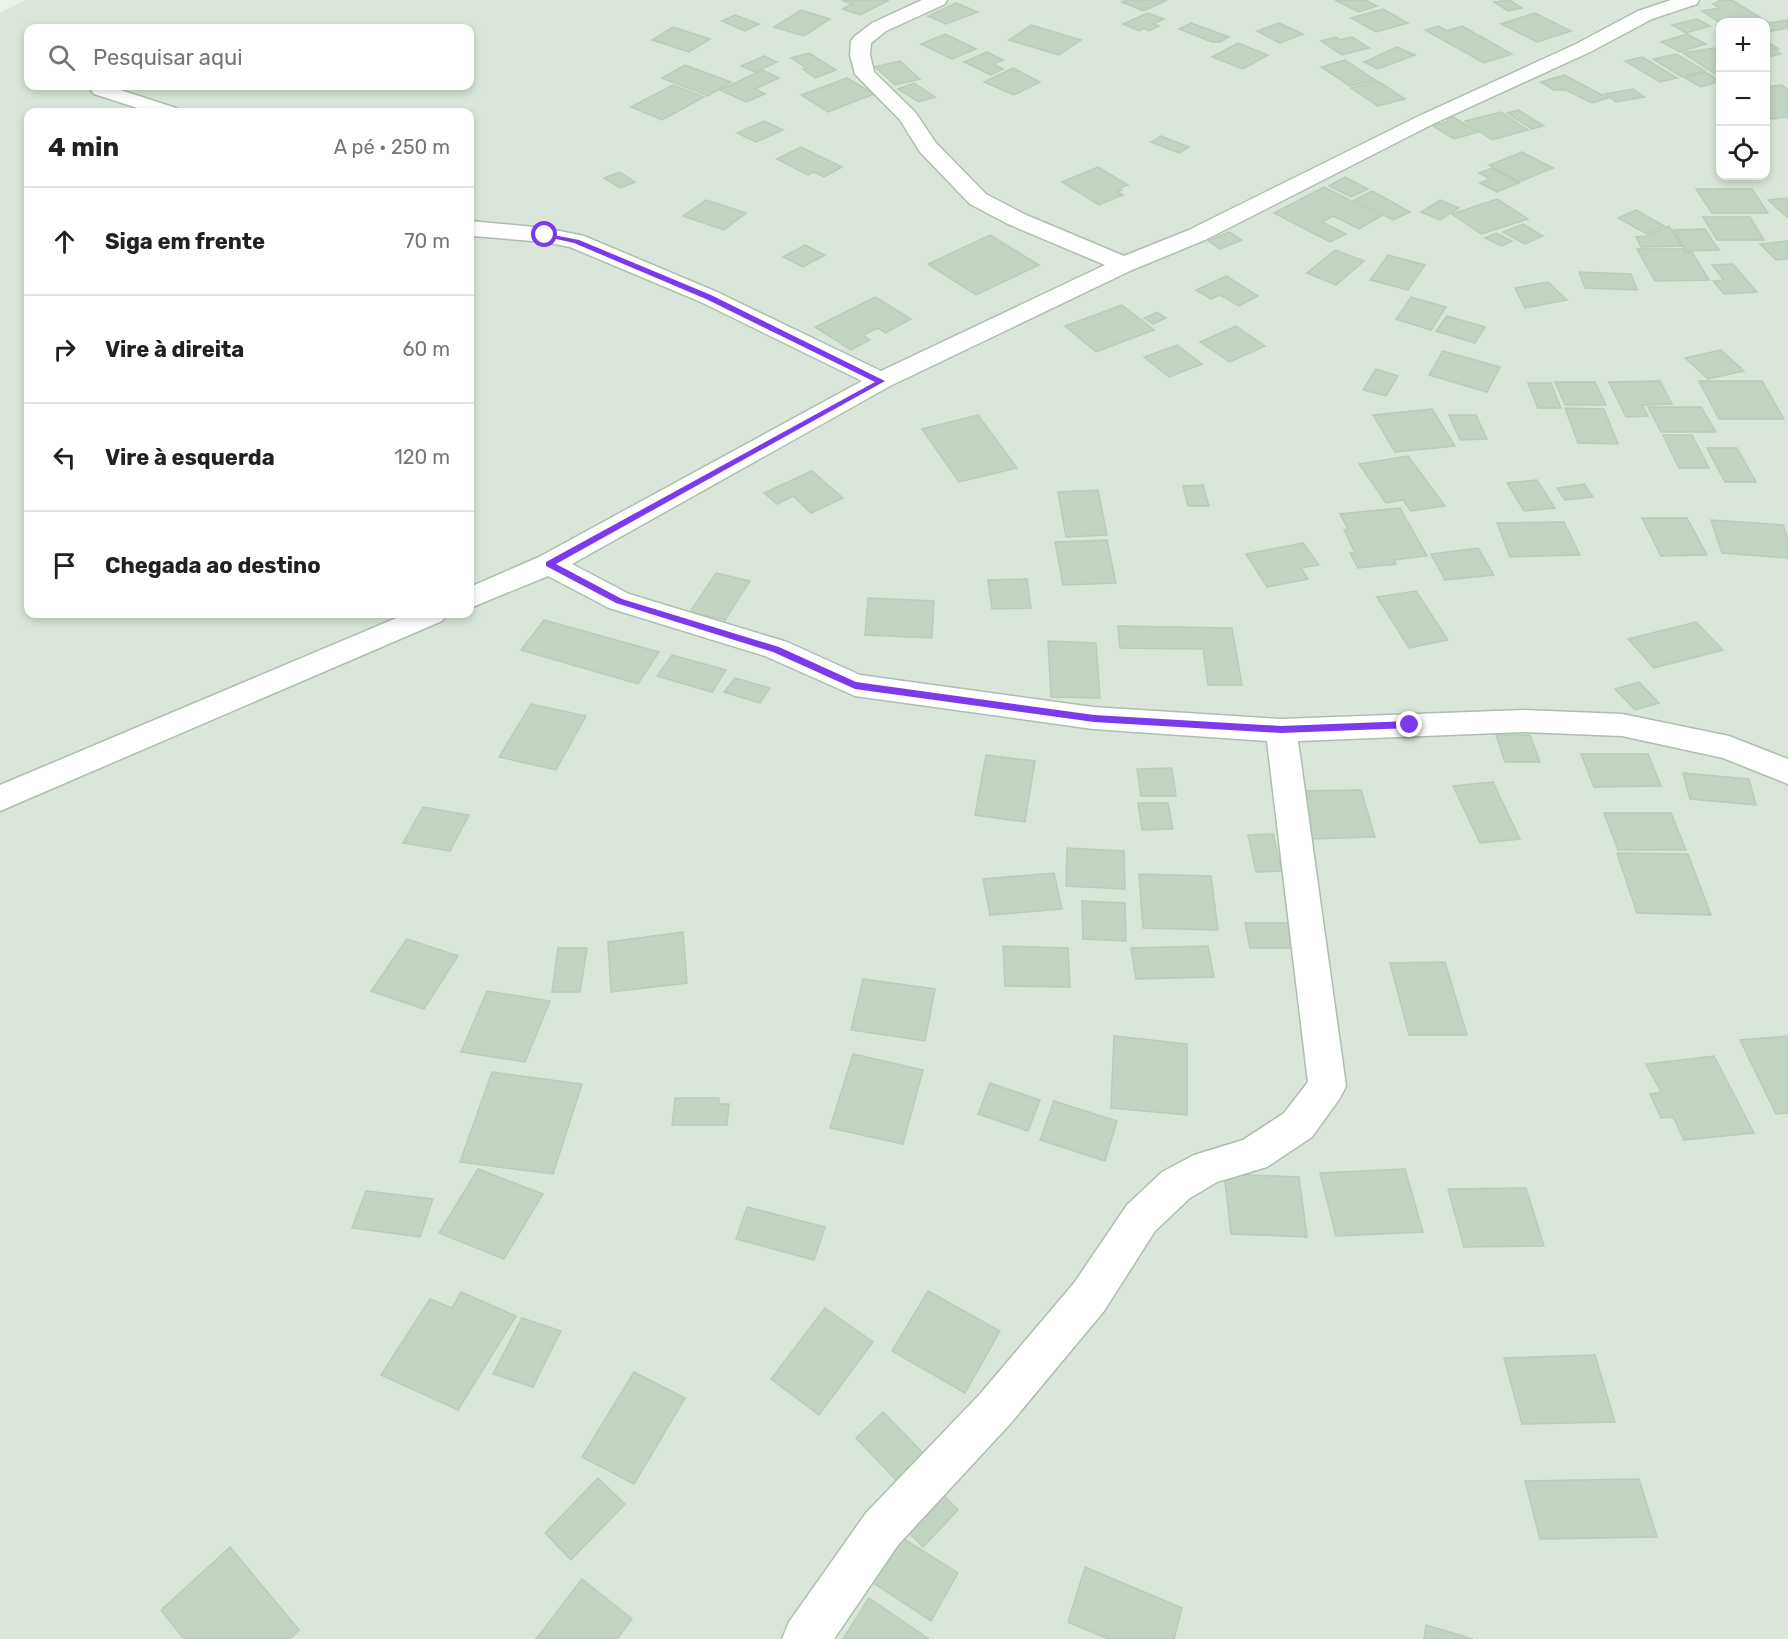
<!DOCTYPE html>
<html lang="pt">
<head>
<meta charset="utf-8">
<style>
	:root { --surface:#fff; --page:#f2f2f2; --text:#202124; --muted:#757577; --line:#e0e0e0 }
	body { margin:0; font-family:Rubik,sans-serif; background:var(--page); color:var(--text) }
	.controls { position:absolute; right:18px; top:18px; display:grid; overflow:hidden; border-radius:12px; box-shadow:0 3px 9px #0003 }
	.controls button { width:54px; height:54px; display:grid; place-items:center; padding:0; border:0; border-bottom:2px solid var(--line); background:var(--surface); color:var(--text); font:30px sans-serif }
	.stop { position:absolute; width:18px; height:18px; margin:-14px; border:4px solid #7c3aed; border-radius:50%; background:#fff }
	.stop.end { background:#7c3aed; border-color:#fff; box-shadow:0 2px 6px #0008 }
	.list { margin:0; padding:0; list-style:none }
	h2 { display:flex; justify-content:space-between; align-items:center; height:78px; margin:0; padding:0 24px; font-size:26px }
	h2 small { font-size:20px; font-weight:400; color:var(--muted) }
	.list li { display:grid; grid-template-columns:39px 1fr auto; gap:18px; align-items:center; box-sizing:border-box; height:108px; padding:0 24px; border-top:2px solid var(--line) }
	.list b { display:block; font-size:22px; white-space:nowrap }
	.list em { font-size:20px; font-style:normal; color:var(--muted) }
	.icon { flex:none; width:33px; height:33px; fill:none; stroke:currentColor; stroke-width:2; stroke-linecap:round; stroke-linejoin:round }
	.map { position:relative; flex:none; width:1788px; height:1639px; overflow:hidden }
	.search { position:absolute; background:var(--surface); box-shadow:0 3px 9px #0003; left:24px; top:24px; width:450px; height:66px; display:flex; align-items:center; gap:15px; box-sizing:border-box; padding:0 21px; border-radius:12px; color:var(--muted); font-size:22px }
	.panel { position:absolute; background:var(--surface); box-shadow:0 3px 9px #0003; left:24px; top:108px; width:450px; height:510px; border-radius:12px }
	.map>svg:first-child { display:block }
	.residential { fill:#d9e6d9; fill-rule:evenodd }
	.building { fill:#c3d3c1; stroke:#b7cdb5; stroke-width:1.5 }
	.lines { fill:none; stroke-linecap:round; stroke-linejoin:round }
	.minor-casing { stroke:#aebeae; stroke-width:3 }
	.minor { fill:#fff; fill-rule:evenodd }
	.route { fill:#7c3aed }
</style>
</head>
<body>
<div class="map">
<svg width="1788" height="1639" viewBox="0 0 1788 1639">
	<rect width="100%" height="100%" fill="#eaf3ea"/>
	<path class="residential" d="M25,0H1788V1639H0V13ZM1720,22H1766V176H1720ZM28,28H470V86H28ZM28,112H470V614H28Z"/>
	<path class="building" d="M842,0H889L860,15L843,9L852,4Z
		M1127,0H1167L1144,11L1122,2Z
		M1335,0H1366L1377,6L1359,12Z
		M1509,0L1522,8L1508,11L1494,2Z
		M1721,0H1732L1769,23L1788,20V28L1766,32V22L1720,23L1702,11L1719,8L1713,4Z
		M956,3L978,12L946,24L928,16Z
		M1383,9L1408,23L1376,32L1351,18Z
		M801,10L830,19L804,36L774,27Z
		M1148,13L1164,19L1153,24L1159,26L1149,31L1144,28L1139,31L1123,24Z
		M1535,13L1571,31L1537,42L1501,24Z
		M735,15L759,24L745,31L722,21Z
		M1697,19L1710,26L1686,33L1672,25Z
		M1191,23L1229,37L1220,42H1212L1179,29Z
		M1279,23L1303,34L1280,43L1257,31Z
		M1031,25L1081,40L1059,55L1009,40Z
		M1438,26L1447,31L1462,26L1512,54L1484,63L1425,30Z
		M673,27L710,39L689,52L652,40Z
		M945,34L976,49L952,59L921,44Z
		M1687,34L1706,44L1680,52L1661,42Z
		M1336,37L1340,40L1352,37L1369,48L1342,55L1321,41Z
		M1766,41L1779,49H1774L1781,54L1766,57Z
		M1238,43L1268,55L1243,69L1212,57Z
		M1397,47L1415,55L1378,69L1364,62Z
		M1714,48L1720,53V73L1715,74L1683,53Z
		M987,52L1003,60L993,64L1003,69L991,75L964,62Z
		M809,53L836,70L815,78L803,69L807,68L791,58Z
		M1676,54L1705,71L1682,77L1653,59Z
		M764,56L777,62L755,72L741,66Z
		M1642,57L1677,78L1660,82L1625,61Z
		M1345,60L1375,80L1350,86L1321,67Z
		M900,61L920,79L895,85L875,67Z
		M685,65L731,82L708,96L662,78Z
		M1013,68L1040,82L1014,95L984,82Z
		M762,70L779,78L755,89L765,94L746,102L720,90Z
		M1705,72L1720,81L1701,87L1685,78Z
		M1564,75L1608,98L1592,103L1566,90H1554L1541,82Z
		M847,78L874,94L828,112L801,95Z
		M1378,81L1405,99L1378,106L1351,88Z
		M914,83L935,97L919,102L898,89Z
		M673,85L704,97L662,120L631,107Z
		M1782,85L1788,90V117L1770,119L1766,116V87Z
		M1633,89L1644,97L1616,102L1605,94Z
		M1518,110L1544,126L1532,129L1507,113Z
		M1501,112L1528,130L1492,140L1465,121Z
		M1453,117L1478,132L1454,139L1433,126L1449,121L1446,119Z
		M764,121L783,130L756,142L737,133Z
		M1161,136L1189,147L1179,153L1151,142Z
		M801,147L842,167L824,177L814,172L808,175L777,159Z
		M1522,152L1553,168L1519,182L1489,165Z
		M1098,167L1128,185L1120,188L1122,190L1117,192L1123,195L1099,205L1062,182Z
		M1492,168L1519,183L1497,192L1480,183L1490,179L1479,173Z
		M620,172L635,182L620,188L604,178Z
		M1345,177L1368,189L1351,197L1329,186Z
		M1324,187L1381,216L1359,229L1333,216L1322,222L1346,234L1330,242L1274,213Z
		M1696,189H1752L1768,213H1712Z
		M1372,191L1410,212L1393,220L1354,200Z
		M1788,198V218L1768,200Z
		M1497,199L1528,219L1481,234L1452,214Z
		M706,200L746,213L724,230L683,216Z
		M1440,200L1459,208L1440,220L1421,212Z
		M1636,210L1664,226L1647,234L1618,218Z
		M1703,217H1750L1764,240H1717Z
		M1523,224L1543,236L1525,244L1503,232Z
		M1669,226L1682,246L1641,247L1636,237L1647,236Z
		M1705,229L1719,250L1686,251L1674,230Z
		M1229,232L1242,240L1220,249L1208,241Z
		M1496,233L1512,241L1502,246L1485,238Z
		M990,235L1039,265L976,295L928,264Z
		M1788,241V259L1776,260L1760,244Z
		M805,245L825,255L803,267L783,257Z
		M1637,249H1683L1685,252H1692L1709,280L1655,281Z
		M1335,250L1364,261L1336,285L1307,273Z
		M1388,255L1425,265L1408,290L1370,280Z
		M1733,264L1757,292L1724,294L1713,281L1724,280L1712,265Z
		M1579,272L1631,274L1637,290L1585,288Z
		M1226,276L1258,296L1239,306L1220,295L1211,299L1196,290Z
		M1548,282L1567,300L1525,308L1515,288Z
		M875,297L911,319L885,333L878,328L863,335L870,340L851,350L815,327Z
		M1411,297L1446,307L1431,330L1396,319Z
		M1122,305L1154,330L1096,352L1065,326Z
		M1157,312L1166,318L1153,324L1144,318Z
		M1447,316L1485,327L1475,343L1436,331Z
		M1236,326L1265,346L1230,362L1200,342Z
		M1177,345L1202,364L1169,377L1144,357Z
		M1721,350L1744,371L1708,379L1685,358Z
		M1443,351L1500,367L1487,392L1429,375Z
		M1376,369L1398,376L1386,396L1363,390Z
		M1660,381L1672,404L1642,405L1648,416L1626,417L1609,382Z
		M1699,381H1762L1784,419H1719Z
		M1555,382H1595L1606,405H1565Z
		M1528,383H1551L1561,408H1538Z
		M1648,407H1701L1716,432H1661Z
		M1565,408L1604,409L1618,444L1578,443Z
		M1432,409L1455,446L1395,452L1373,415Z
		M978,415L1017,468L959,482L922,429Z
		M1449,415H1476L1487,439L1460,440Z
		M1663,435H1692L1709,468H1679Z
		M1707,448H1737L1756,482H1725Z
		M1408,456L1445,506L1411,511L1403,500L1386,503L1359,464Z
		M812,471L843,498L811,513L793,496L777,504L764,493Z
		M1537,480L1555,508L1524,511L1507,483Z
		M1584,484L1593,497L1565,500L1557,488Z
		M1203,485L1209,506H1188L1183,486Z
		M1098,490L1107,535L1066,537L1058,492Z
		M1400,508L1427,556L1394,560L1396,564L1358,568L1350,553H1355L1344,530L1348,529L1340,514Z
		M1642,518H1687L1707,555L1661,556Z
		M1711,520L1783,525L1788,538V558L1722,553Z
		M1564,522L1580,555L1510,557L1497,523Z
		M1107,540L1116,583L1063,585L1055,542Z
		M1303,543L1319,565L1301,568L1308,579L1267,587L1246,554Z
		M1478,548L1494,575L1445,580L1431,554Z
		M716,573L750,581L725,620L690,612Z
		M1027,579L1031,608L992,609L988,580Z
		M1416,591L1448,640L1409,648L1377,597Z
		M868,598L934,601L932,638L865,635Z
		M544,620L659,652L638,684L521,650Z
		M1696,622L1723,650L1654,668L1628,639Z
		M1118,626L1232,628L1242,685H1208L1203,649L1120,648Z
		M1048,641L1096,643L1100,698L1051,697Z
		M672,655L726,670L712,692L657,676Z
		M735,678L770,688L760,703L724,692Z
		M1639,682L1659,703L1635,710L1615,689Z
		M531,704L586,716L556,770L499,757Z
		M1496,735H1530L1540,762H1505Z
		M1581,754H1648L1661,786L1594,787Z
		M986,755L1035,761L1025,822L975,815Z
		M1172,768L1176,796H1141L1137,769Z
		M1683,773L1749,779L1756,805L1690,799Z
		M1493,782L1520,839L1480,843L1453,786Z
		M1361,790L1375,837L1310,839L1299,791Z
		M1138,803H1168L1173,829L1142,830Z
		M423,807L469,815L450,851L403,843Z
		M1604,813H1671L1686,850H1618Z
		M1273,834L1282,871L1256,872L1248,835Z
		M1067,848L1124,851L1125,889L1066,886Z
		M1617,853L1688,854L1711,915L1637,913Z
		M1054,873L1062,909L990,915L983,879Z
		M1139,874L1211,876L1218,930L1143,928Z
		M1082,901L1125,903L1126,941L1083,939Z
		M1245,923H1291L1295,948H1250Z
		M683,932L687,983L611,992L608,942Z
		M407,939L458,956L424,1009L371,991Z
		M1003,946L1068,948L1070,987L1005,986Z
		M1208,946L1214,977L1136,979L1131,948Z
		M558,948H587L580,992H552Z
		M1445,962L1467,1035H1409L1390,963Z
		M863,979L935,989L925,1041L851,1030Z
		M487,991L550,1001L525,1062L461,1052Z
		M1114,1036L1187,1044V1115L1111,1108Z
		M1788,1036V1113L1776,1114L1740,1040Z
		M853,1054L923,1070L903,1144L830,1128Z
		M1714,1056L1754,1133L1684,1140L1673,1117L1661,1118L1650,1094L1661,1092L1646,1064Z
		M492,1072L582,1084L553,1174L460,1162Z
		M990,1083L1040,1100L1028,1131L978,1114Z
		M675,1098H719V1104H729L727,1125H672Z
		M1054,1101L1117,1121L1105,1161L1040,1140Z
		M478,1169L543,1194L504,1259L439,1233Z
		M1405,1169L1423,1232L1336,1236L1320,1173Z
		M1224,1174L1299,1177L1307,1237L1231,1234Z
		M1526,1188L1544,1246L1464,1247L1448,1189Z
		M366,1191L433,1199L420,1237L352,1228Z
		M747,1207L825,1227L814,1260L736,1239Z
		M928,1291L1000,1331L965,1393L892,1351Z
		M461,1292L516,1316L458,1410L381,1375L430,1299L452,1308Z
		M825,1308L873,1342L819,1415L771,1379Z
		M522,1318L561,1331L533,1387L493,1374Z
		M1595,1355L1615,1422L1522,1424L1504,1358Z
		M634,1372L685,1398L634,1484L582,1457Z
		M883,1412L923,1453L896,1480L856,1438Z
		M598,1478L625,1504L571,1560L545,1533Z
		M1639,1479L1657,1537L1540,1539L1525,1481Z
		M935,1486L958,1510L923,1547L900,1524Z
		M896,1534L958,1573L931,1621L869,1580Z
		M230,1547L299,1630L290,1639H184L161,1610Z
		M1085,1567L1182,1608L1174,1639H1108L1068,1622Z
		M582,1579L632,1619L617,1639H536Z
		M869,1598L929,1639H843Z
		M1426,1625L1473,1639H1424Z"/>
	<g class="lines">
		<defs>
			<path id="minor" d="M922,0H947L945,4L886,31L871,43L870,55L874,72L915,112L936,143L986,194L1024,214L1124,256L1189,230L1419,116L1576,44L1638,11L1671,0H1699L1697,4L1652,19L1590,52L1433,124L1205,240L1132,270L890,386L572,564L629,594L787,642L860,675L1093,707L1281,719L1524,710L1622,714L1729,736L1788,759V784L1723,758L1622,736L1524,732L1298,741L1346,1086L1340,1098L1312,1137L1267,1167L1217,1182L1190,1198L1155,1231L1104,1311L1010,1424L898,1545L834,1639H782L789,1622L866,1513L980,1394L1074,1283L1127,1205L1162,1172L1194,1155L1243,1140L1284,1113L1308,1082L1267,741L1093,729L855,696L765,656L609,608L548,576L470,608V587L539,557L862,381L701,302L570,247L545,242L473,236L470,235V221L545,228L584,236L717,292L881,371L1105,265L1008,224L970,204L920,152L900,120L855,74L850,55L851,41L854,37L872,23Z
				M94,86H108L176,108L179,112H150L94,94L91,90Z
				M406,614H447L442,621L0,811V785Z"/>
		</defs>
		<use href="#minor" class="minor-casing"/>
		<use href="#minor" class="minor"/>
	</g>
	<path class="route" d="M543,233L579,240L711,295L885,381L556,564L622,599L779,647L856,682L1094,715L1281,726L1410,721L1415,725L1410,728L1281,733L1094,722L855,689L773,652L616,603L546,566V562L875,382L706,299L574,243L543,236Z"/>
</svg>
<div class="controls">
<button>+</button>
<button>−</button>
<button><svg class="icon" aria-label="locate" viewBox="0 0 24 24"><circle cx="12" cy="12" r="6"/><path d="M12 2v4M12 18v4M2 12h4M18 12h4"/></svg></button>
</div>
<div class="stop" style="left:545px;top:235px"></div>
<div class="stop end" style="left:1410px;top:725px"></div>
<div class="search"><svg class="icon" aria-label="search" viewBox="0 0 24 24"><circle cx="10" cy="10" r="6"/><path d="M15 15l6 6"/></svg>Pesquisar aqui</div>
<section class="panel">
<h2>4 min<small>A pé · 250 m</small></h2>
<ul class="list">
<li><svg class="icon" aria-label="ahead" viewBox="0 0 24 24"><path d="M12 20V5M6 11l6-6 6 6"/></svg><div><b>Siga em frente</b></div><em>70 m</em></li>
<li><svg class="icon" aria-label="right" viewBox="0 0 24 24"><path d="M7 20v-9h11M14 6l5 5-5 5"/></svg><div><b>Vire à direita</b></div><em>60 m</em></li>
<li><svg class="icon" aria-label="left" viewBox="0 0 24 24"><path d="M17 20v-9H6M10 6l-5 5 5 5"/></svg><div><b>Vire à esquerda</b></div><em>120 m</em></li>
<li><svg class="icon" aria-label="arrive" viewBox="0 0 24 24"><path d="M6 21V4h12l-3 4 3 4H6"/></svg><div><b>Chegada ao destino</b></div></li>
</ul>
</section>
</div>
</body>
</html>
